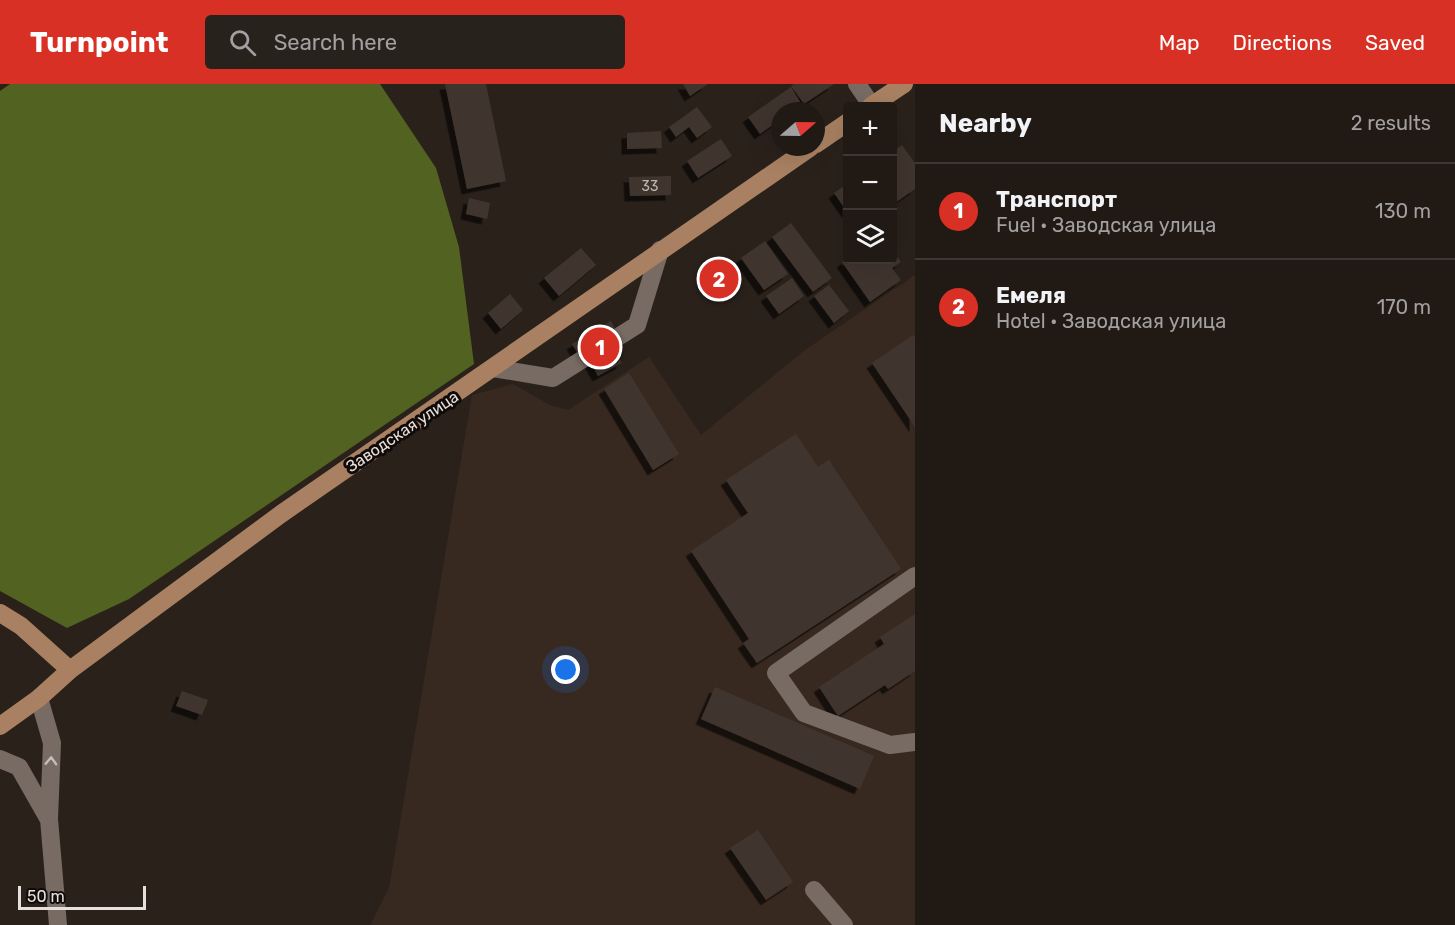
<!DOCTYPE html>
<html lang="en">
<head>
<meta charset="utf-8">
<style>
	:root { --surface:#201914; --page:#28221d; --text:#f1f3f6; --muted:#a2a0a0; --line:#3d3834; --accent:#d93025 }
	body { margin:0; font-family:Rubik,sans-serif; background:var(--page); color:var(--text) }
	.controls { position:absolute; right:18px; top:18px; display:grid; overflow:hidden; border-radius:6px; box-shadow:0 6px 24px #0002 }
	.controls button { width:54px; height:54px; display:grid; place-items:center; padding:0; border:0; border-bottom:2px solid var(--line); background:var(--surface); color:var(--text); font:30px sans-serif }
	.compass { position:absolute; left:771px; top:18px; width:54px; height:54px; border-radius:50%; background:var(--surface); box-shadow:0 6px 24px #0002; rotate:70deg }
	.scale { position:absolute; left:18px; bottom:15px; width:128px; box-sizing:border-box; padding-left:6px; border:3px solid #e6dfdb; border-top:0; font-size:16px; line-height:21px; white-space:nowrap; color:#e6dfdb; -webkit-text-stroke:4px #100b09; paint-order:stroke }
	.you { position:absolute; left:566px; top:586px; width:21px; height:21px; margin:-15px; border:4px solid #fff; border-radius:50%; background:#1a73e8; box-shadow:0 0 0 9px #1a73e833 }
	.badge { display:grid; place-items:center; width:39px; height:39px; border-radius:50%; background:var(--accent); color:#fff; font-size:20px; font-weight:700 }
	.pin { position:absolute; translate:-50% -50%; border:3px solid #fff; box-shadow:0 2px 6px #0006 }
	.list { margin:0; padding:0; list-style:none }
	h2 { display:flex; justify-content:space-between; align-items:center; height:78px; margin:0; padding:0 24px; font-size:26px }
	h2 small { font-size:20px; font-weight:400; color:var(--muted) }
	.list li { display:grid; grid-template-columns:39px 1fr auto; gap:18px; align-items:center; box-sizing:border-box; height:96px; padding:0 24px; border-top:2px solid var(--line) }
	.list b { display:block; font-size:22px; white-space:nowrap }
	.list p { margin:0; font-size:20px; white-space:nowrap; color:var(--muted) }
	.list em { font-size:20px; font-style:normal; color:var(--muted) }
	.icon { flex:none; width:33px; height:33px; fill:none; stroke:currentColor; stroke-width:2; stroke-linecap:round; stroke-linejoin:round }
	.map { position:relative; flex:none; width:915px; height:841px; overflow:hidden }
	header { display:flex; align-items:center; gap:36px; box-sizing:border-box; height:84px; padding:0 30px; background:var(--accent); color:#fff }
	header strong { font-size:28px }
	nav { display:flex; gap:33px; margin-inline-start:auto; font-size:21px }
	.search { width:420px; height:54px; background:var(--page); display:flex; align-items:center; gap:15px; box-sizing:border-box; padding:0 21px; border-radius:6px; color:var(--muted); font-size:22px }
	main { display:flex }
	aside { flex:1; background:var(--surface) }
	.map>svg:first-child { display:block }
	.built { fill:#382920 }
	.forest { fill:#526221 }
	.building { fill:#3f362e; filter:url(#shadow) }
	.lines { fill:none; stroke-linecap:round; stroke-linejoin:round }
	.minor { stroke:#776b64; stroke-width:18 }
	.major { stroke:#a98162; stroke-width:18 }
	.oneway { stroke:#c5bcb7 }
	.labels { text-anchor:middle; stroke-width:6; stroke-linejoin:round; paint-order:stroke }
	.number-label { font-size:14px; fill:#bcb5b0 }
	.street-label { font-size:16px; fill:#e6dfdb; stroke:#100b09 }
</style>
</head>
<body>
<header>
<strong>Turnpoint</strong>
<div class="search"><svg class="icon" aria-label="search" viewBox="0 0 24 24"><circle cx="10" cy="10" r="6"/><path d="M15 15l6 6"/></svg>Search here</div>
<nav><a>Map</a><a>Directions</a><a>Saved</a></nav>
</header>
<main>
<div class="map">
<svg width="915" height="841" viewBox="0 0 915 841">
	<defs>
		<filter id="shadow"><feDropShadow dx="-5.5" dy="5.5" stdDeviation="0" flood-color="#0009"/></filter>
	</defs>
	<rect width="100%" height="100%" fill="#2a211b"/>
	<path class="built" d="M915,191V841H370L389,804L472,311L513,300L550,321L568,326L649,273L701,351L805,266Z"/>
	<path class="forest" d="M10,0H380L436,84L459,163L474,280L129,515L67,544L0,507V7Z"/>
	<path class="building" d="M445,0H486L506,97L467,105Z
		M683,0H708L690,12Z
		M794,0H834L804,20L791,2Z
		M791,3L802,21L793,27H780V36L760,50L748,33Z
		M697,23L712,43L697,54L689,43L676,53L669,43Z
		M661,47L662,64L627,65V49Z
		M721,55L732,72L698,94L687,77Z
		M902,61L915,79V105L892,121V68Z
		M671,92V111L630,112L629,93Z
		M848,99V129L834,109Z
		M469,114L490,119L487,135L466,130Z
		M791,139L832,194L813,208L772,153Z
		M765,157L788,190L764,206L741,174Z
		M581,164L596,181L559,212L544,194Z
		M892,167L901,178L892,184L901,196L870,218L842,178L848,174V176H892Z
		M792,194L804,212L779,230L766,212Z
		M829,201L849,227L834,239L814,212Z
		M510,210L523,226L501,245L488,229Z
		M611,237L619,252L610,258L622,279L598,292L587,272L581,275L572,260Z
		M913,251L915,254V343L872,279Z
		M629,289L679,370L653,386L604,305Z
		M796,350L818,383L829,376L901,485L757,579L743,559L749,555L691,467L748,429L726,396Z
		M915,530V587L888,605L885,601L838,632L819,603L884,560L880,553Z
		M715,603L874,672L860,705L701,635Z
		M182,607L208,616L202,631L176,622Z
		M758,746L793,798L766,816L730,764Z"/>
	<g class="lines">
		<path class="minor" d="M857,0L872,22
			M493,284L553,294L637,241L660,166
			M915,492L776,589L804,629L890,661L915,658
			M39,614L52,659L49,735L58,841
			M0,675L19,683L48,734
			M814,806L844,841"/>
		<path class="major" d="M871,22L904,0
			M816,60L848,38
			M0,529L21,542L70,586
			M0,642L39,614L70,586L281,430L811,63"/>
	</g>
	<defs><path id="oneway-chevron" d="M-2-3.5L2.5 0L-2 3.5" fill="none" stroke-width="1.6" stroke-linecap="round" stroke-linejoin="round" transform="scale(1.5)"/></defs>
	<use class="oneway" href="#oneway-chevron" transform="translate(51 677) rotate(-88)"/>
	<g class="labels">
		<g class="number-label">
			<text x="650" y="107">33</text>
		</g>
		<g class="street-label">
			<text transform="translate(402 347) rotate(-34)" y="6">Заводская улица</text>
		</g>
	</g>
</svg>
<div class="controls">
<button>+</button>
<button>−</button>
<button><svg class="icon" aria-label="layers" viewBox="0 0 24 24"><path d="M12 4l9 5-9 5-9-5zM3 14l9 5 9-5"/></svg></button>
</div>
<svg class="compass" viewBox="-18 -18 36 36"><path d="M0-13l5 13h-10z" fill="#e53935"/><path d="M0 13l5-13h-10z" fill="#a2a0a0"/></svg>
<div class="scale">50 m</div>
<div class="you"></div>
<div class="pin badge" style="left:600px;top:263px">1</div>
<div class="pin badge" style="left:719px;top:195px">2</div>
</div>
<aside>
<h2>Nearby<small>2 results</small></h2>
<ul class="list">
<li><span class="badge">1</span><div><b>Транспорт</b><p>Fuel · Заводская улица</p></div><em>130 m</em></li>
<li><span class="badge">2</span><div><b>Емеля</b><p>Hotel · Заводская улица</p></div><em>170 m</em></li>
</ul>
</aside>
</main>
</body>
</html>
